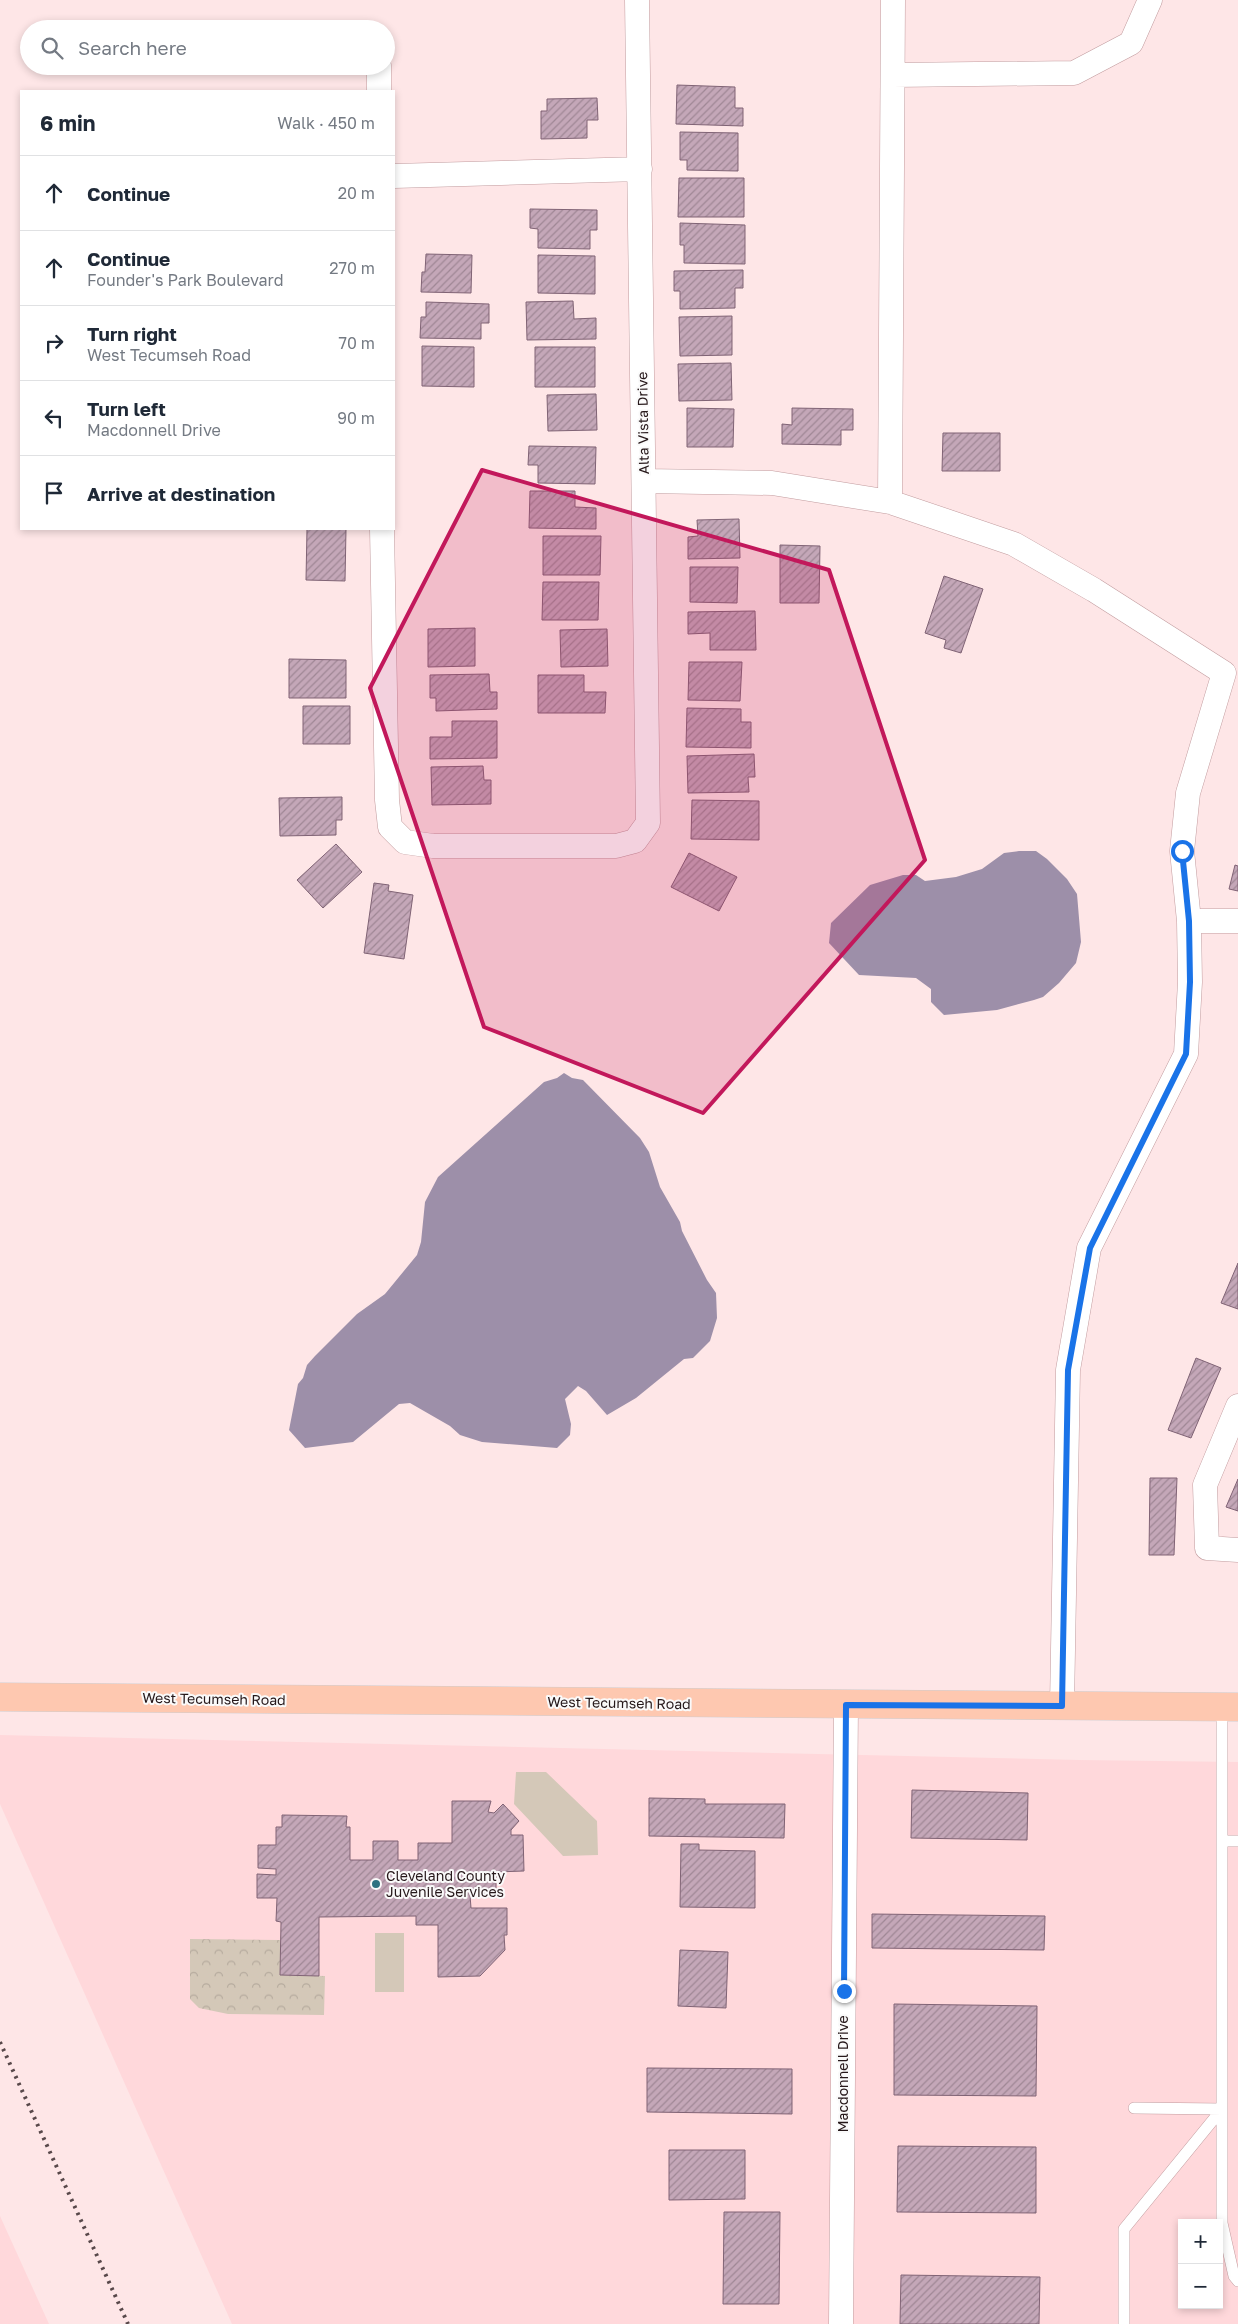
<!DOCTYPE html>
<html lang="en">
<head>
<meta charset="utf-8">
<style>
	:root { --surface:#fff; --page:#f2f2f3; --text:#1f2937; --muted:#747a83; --line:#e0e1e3 }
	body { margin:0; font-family:"Golos Text",sans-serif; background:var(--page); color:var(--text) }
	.controls { position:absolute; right:15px; bottom:15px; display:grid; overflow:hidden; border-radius:0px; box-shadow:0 2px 8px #0003 }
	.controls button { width:45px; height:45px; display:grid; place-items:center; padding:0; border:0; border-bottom:1px solid var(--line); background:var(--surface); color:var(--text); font:25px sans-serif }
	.stop { position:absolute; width:15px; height:15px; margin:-11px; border:4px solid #1a73e8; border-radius:50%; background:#fff }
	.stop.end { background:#1a73e8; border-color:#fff; box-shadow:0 1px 5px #0008 }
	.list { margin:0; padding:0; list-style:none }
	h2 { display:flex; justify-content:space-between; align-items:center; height:65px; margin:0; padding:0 20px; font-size:21px }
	h2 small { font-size:16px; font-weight:400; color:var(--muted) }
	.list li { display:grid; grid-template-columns:32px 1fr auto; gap:15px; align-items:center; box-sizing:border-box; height:75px; padding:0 20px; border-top:1px solid var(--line) }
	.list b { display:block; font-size:19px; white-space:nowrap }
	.list p { margin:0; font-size:16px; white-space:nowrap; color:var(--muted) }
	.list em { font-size:16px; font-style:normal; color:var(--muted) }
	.icon { flex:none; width:28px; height:28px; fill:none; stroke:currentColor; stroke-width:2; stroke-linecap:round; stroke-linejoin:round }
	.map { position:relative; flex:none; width:1238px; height:2324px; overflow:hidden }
	.search { position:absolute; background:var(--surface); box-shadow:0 2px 8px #0003; left:20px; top:20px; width:375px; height:55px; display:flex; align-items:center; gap:12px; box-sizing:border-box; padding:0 18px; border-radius:28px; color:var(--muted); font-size:19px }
	.panel { position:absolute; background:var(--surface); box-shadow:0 2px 8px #0003; left:20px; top:90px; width:375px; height:440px; border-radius:0px }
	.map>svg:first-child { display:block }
	.built { fill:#ffd8db; fill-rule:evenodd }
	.green { fill:#d4c8b8 }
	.park { fill:url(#park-crowns) }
	.water { fill:#9d8fa9 }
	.building { fill:url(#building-hatch); stroke:#806375 }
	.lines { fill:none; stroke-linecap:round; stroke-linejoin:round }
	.service-casing { stroke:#c29c9f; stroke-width:12 }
	.minor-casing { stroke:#c29c9f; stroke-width:25 }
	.primary-casing { stroke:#cfcccd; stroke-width:29 }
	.service { stroke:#fff; stroke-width:11 }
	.minor { stroke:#fff; stroke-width:24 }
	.primary { stroke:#fec8b0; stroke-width:28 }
	.rail { stroke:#58484a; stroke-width:4; stroke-dasharray:2.5 5; stroke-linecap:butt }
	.route { stroke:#1a73e8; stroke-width:6 }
	.marked { fill:#c2185b; fill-opacity:0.2; stroke:#c2185b; stroke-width:4; stroke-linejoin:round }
	.poi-dot { fill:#2d7181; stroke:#fafafa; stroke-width:2 }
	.labels { text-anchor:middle; stroke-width:4; stroke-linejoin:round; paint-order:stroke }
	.street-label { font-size:14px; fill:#26181a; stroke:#fafafa }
	.poi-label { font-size:14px; fill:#26181a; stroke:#fafafa; text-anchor:start }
</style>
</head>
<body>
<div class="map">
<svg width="1238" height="2324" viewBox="0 0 1238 2324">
	<defs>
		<pattern id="park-crowns" width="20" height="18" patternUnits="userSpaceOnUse" patternTransform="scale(1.25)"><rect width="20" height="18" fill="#d4c8b8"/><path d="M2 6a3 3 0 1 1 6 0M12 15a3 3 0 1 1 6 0" fill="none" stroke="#b6ab9e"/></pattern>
		<pattern id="building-hatch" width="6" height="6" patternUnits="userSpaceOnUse" patternTransform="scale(1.25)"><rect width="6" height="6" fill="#c4a7b8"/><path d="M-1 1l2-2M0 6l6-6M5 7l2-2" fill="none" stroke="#9f8795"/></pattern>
	</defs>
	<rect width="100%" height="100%" fill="#fee6e7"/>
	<path class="built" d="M0,1735L1079,1760L1238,1762V2324H232L0,1804ZM1182,2223H1219V2305H1182Z
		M0,2216L49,2324H0Z"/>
	<path class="green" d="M516,1772H546L597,1821L598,1855L563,1856L514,1804Z
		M375,1933H404V1992H375Z"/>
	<path class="park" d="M190,1939L280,1940V1975L325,1976L324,2015L228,2014L199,2008L190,1999Z"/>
	<path class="water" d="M1019,851H1036L1047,859L1067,879L1077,894L1081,942L1076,963L1059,983L1043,997L1034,1000L997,1010L944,1015L931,1002V989L916,978L859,975L829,943L831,923L870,885L903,875H916L925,881L956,877L982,869L1004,853Z
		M564,1073L572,1078L583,1080L640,1138L649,1152L660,1187L680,1222L682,1231L707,1280L716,1293L717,1318L710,1341L693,1358L684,1359L636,1398L607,1415L586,1391L578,1386L565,1399L571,1424L570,1435L557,1448L482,1442L460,1435L450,1426L410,1403L399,1404L353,1442L305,1448L289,1430L298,1384L303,1378L307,1365L315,1356L357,1314L385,1294L417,1255L421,1242L425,1202L438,1177L544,1082L557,1078Z"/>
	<path class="building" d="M677,85L735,87V108H743V126L676,124Z
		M597,98L598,120H587V138L541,139V111H547V99Z
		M680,132L738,133V171L687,170V160H680Z
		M679,178H744V217H678Z
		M530,209L597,210V230H590V249L538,248V229L530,228Z
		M680,223L745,225V264L684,263V245H680Z
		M426,254L472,255L471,293L421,292L422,272H425Z
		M538,255L595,256V294L538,293Z
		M743,270V288H735V308L680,309V291H674V271Z
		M573,301L574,319L596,318V339L527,340L526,302Z
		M426,302L489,304V323H481V339L420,338L421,317H426Z
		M732,316V355L680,356L679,317Z
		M422,346L474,347V387L422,386Z
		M535,347H595V387H535Z
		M731,363L732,400L679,401L678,364Z
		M596,394L597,430L548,431L547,395Z
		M687,408L734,409L733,447H687Z
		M792,408L853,409V430H841V445L782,444V424L792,425Z
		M943,433H1000V471H942Z
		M529,446L596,447L595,484L538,483V465H528Z
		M530,491H575V507L596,508V529L529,528Z
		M739,519L740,558L688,559V537L698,536L697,520Z
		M307,529H346L345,581L306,580Z
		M543,536H601L600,575H543Z
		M780,545L820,546L819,603H780Z
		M690,567H738L737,603L690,602Z
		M944,576L983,589L961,653L944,648L946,640L925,633Z
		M543,582H599L598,620H542Z
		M755,611L756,650H710V633L688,634V612Z
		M475,628V666L428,667V629Z
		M607,629L608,666L561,667L560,630Z
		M289,659L346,660V698H289Z
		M689,662H742L740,701L688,700Z
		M489,674L490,692H497V709L436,711V698H430V675Z
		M538,675H584V692H606L605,713H538Z
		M303,706H350V744H303Z
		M687,708L741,709V722H751V748L686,747Z
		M452,721H497V758L430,759V737H452Z
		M754,754L755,777H748L749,792L688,793L687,756Z
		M483,766L484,780H491V804L432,805L431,767Z
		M342,797V820H336V835L280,836L279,798Z
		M692,800L759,801V840L691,839Z
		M336,844L362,872L323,908L297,880Z
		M689,853L737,877L719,911L671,887Z
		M1235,865L1238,866V891L1229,889Z
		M374,883L389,885L388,891L413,895L404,959L364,953Z
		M1238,1263V1309L1221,1303Z
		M1196,1358L1221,1368L1191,1438L1168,1430Z
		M1150,1478H1177L1174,1555H1149Z
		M1238,1479V1511L1226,1507Z
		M912,1790L1028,1793L1027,1840L911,1838Z
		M649,1798L705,1799V1804H785L784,1838L649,1836Z
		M452,1801H491L488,1812L494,1813L503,1804L519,1821L511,1830V1835H523L524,1871L496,1872V1895H470L471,1908H507V1935H504L505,1950L480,1976L438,1977V1925H416V1916L319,1917V1976L280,1975L281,1922L276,1921L277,1898H257V1874L276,1875V1869L258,1868V1845H276V1827H282V1815L347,1816L346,1827H350V1860H373V1841H398V1860H418V1843H452Z
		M681,1844H699V1850L755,1851V1908L680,1907Z
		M872,1914L1045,1916L1044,1950L872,1948Z
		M680,1950L728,1952L726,2008L678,2006Z
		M894,2004L1037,2006L1036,2096L894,2095Z
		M647,2068L792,2069V2114L647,2112Z
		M898,2146L1036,2147V2213L897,2212Z
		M669,2150H745V2199L669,2200Z
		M724,2212H780L779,2304H723Z
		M901,2275L1040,2277L1039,2324H900Z"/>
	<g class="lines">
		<defs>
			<path id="service" d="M1222,1707V2223L1234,2276L1238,2281
				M1222,1841H1238
				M1134,2108L1222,2109
				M1124,2324V2229L1222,2109"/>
			<path id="minor" d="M379,66V91
				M893,75L1074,73L1131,43L1150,0
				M394,176L640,169
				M644,481L772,483L890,502L1014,544L1094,590L1224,673L1188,793L1182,851L1189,921H1238
				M890,502L893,0
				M382,529L387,800L390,827L405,842L433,846H616L635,841L648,823L637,0
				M1238,1406L1205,1485L1207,1548L1238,1550
				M1062,1706L1068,1370L1089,1248L1186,1054L1190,982L1189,921
				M841,2324L846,1705"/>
			<path id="primary" d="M0,1697L1238,1707"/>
		</defs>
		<use href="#service" class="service-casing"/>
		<use href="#minor" class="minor-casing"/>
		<use href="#primary" class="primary-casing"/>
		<use href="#service" class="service"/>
		<use href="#minor" class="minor"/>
		<use href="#primary" class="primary"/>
		<path class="rail" d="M0,2042L128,2324"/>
	</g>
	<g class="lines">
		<path class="route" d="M844,1991L846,1705L1062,1706L1068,1370L1090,1248L1186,1054L1190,982L1189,921L1182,851"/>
	</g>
	<path class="marked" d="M482,470L829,570L925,860L703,1113L484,1027L370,688Z"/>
	<circle class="poi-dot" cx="376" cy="1884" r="5"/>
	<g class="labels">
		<g class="street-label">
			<text transform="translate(643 423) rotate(-91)" y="5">Alta Vista Drive</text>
			<text transform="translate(214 1699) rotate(1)" y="5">West Tecumseh Road</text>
			<text transform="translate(619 1703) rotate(1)" y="5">West Tecumseh Road</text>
			<text transform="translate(843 2074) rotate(-90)" y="5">Macdonnell Drive</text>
		</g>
		<g class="poi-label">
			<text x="386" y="1881">Cleveland County<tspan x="386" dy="16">Juvenile Services</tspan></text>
		</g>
	</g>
</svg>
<div class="controls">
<button>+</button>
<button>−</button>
</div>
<div class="stop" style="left:1182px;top:851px"></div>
<div class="stop end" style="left:844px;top:1991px"></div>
<div class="search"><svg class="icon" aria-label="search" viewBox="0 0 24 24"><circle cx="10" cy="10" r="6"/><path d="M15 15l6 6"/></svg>Search here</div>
<section class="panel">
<h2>6 min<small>Walk · 450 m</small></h2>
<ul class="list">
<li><svg class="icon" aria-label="ahead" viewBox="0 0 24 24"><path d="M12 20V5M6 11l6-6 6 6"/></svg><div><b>Continue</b></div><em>20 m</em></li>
<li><svg class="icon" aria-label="ahead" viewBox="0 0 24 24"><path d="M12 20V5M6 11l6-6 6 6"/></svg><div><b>Continue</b><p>Founder's Park Boulevard</p></div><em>270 m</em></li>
<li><svg class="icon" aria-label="right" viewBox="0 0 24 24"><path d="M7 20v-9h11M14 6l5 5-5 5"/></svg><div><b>Turn right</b><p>West Tecumseh Road</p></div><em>70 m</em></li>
<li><svg class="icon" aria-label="left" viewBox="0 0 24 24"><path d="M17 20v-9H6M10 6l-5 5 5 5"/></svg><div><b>Turn left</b><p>Macdonnell Drive</p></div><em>90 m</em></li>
<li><svg class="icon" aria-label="arrive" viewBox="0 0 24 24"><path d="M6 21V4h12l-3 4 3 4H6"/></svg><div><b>Arrive at destination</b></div></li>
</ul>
</section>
</div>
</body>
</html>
